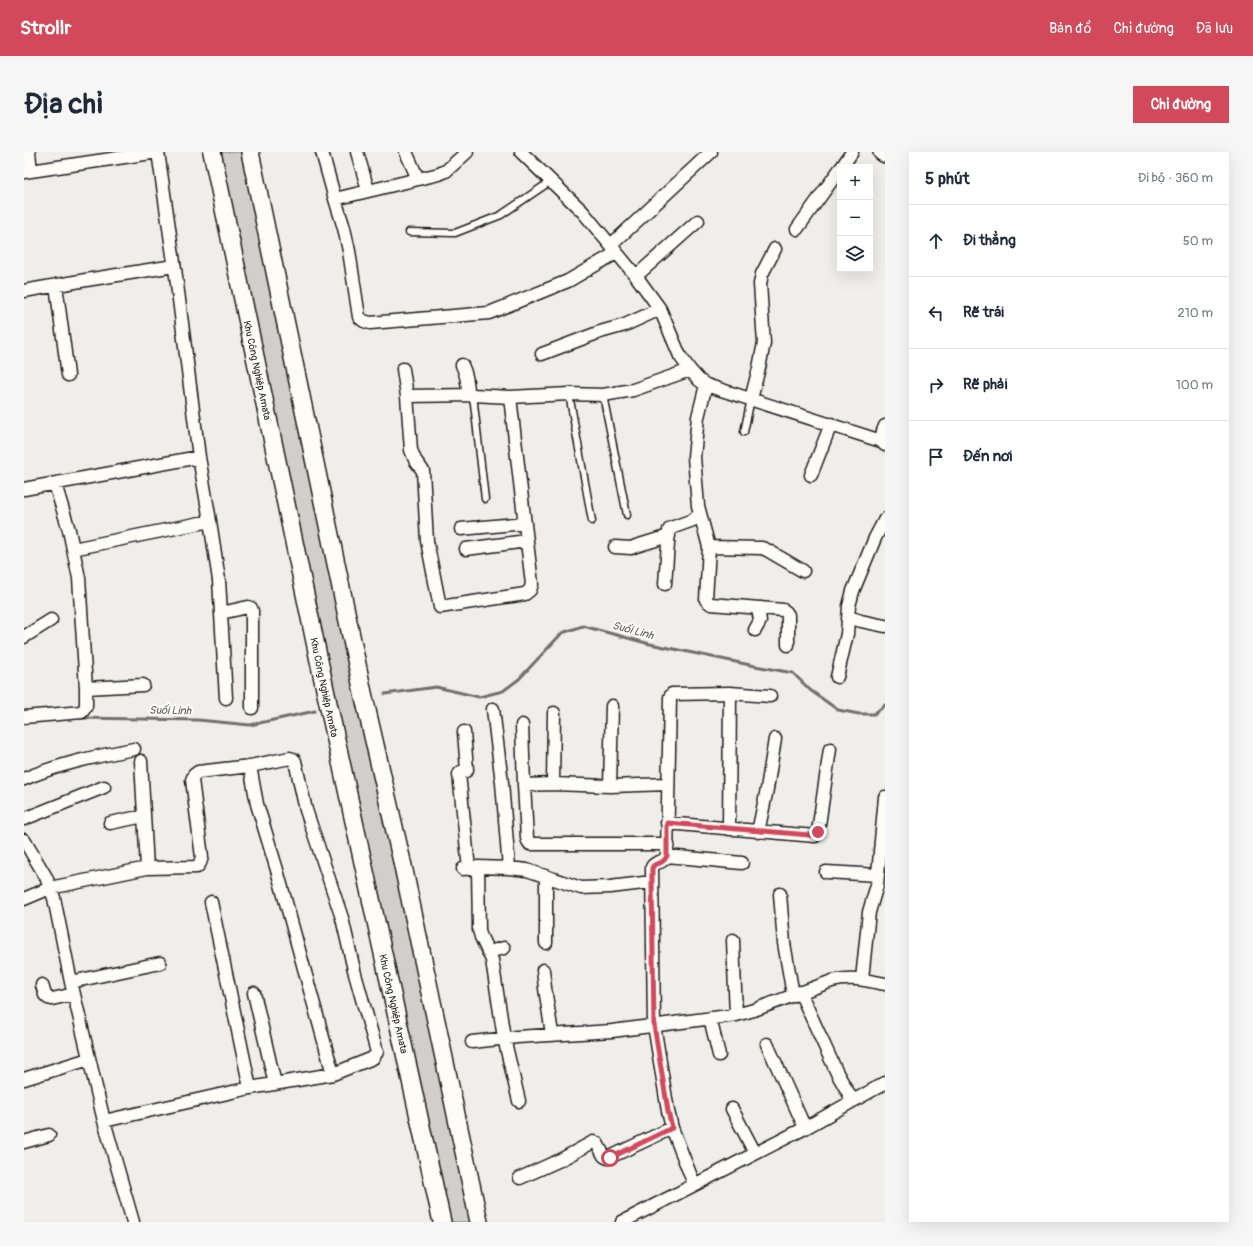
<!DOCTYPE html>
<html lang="vi">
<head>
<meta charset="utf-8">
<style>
	:root { --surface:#fff; --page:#f6f6f7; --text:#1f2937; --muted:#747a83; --line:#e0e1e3; --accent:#d1495b }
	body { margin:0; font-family:Pangolin,sans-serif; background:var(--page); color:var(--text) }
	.controls { position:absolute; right:12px; top:12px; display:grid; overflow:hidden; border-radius:0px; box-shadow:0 4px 16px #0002 }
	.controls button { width:36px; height:36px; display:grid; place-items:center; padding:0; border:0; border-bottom:1px solid var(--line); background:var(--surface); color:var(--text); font:20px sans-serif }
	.stop { position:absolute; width:12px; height:12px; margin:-9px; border:3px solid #d1495b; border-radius:50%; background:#fff }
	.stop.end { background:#d1495b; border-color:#fff; box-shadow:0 1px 4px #0008 }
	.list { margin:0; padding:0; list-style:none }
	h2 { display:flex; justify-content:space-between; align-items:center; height:52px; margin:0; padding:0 16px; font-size:17px }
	h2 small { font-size:13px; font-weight:400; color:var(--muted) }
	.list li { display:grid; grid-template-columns:26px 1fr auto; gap:12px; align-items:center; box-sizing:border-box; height:72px; padding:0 16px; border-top:1px solid var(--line) }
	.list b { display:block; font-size:15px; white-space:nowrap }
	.list em { font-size:13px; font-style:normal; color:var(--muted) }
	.icon { flex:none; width:22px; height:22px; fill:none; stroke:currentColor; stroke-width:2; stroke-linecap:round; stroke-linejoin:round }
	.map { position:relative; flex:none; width:861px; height:1070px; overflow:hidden; border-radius:0px }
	header { display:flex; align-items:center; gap:24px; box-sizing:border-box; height:56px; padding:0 20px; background:var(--accent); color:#fff }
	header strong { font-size:19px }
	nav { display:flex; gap:22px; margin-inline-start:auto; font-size:14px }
	.intro { display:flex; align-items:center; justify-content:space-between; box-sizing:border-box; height:96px; padding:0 24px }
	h1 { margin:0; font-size:28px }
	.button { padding:10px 18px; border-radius:0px; background:var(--accent); color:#fff; font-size:14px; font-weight:700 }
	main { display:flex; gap:24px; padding:0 24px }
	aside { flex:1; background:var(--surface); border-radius:0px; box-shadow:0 4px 16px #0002 }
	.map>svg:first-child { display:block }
	.green { fill:#d0cfcc; stroke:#767674 }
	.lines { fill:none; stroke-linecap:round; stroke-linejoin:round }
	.stream { stroke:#706f6d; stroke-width:3 }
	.lane-casing { stroke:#1c1c1c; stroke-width:9 }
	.street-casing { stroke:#1c1c1c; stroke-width:15 }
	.secondary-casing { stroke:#1c1c1c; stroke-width:20 }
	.lane { stroke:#fdfcf7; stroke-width:6 }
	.street { stroke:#fdfcf7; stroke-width:12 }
	.secondary { stroke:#fdfcf7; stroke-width:17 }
	.route { stroke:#d1495b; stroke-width:5 }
	.labels { text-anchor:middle; stroke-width:4; stroke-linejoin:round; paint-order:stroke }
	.street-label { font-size:10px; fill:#1c1c1c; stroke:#fdfcf7 }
	.water-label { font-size:11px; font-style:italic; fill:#5b5b59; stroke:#fdfcf7 }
</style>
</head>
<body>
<header>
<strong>Strollr</strong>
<nav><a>Bản đồ</a><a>Chỉ đường</a><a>Đã lưu</a></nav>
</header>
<div class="intro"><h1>Địa chỉ</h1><a class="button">Chỉ đường</a></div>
<main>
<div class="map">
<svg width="861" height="1070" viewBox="0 0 861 1070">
	<rect width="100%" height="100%" fill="#f0eeea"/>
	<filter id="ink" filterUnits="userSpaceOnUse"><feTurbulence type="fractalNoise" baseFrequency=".025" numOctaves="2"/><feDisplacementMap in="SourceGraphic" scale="8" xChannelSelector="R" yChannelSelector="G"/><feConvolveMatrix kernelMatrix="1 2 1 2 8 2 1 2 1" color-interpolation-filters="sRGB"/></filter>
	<g filter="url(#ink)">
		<path class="green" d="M194,0H220L449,1070H424Z"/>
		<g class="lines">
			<path class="stream" d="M361,542L412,535L455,545L479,539L495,527L538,481L559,474L626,492L731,514L769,521L786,538L814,558L835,562H850L861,553
				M56,566L174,568L226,573L291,559"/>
			<defs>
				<path id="lane" d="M385,80L431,81L477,63L527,29
					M545,242L568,369
					M449,243L461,347
					M579,243L603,363
					M720,280L727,247"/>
				<path id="street" d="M5,0L7,19
					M298,0L311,47
					M333,0L344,38
					M382,0L394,27
					M443,0L422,19L415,22L311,47L320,76L325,99L335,165L340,169L346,171L465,161L544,129L592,101
					M497,0L559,60L612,124L636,157L656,204L666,218L675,228L682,233L857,289
					M818,15L828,0
					M0,20L134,0L152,124L175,305L186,369L195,428L202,546
					M773,77L816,17
					M587,93L687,0
					M612,124L674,69
					M32,133L44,223
					M0,139L62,128L150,114
					M518,202L576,180L601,173L636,157
					M438,213C443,223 444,232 444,243
					M379,217L383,244L387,298L391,308L399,319L403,389L416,455L501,442L506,438L508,432L486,245
					M682,233L674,265L670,305L674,354L685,395L682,448L687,452L759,458L762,460L764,463V493
					M383,244L449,243L486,245L545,242L579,243L609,238L666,218
					M727,247L735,216L740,191L736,132L738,122L751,97
					M861,274L859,279L857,289L861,293
					M787,323L807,272
					M0,337L175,305
					M437,377L501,371
					M591,395L607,396L612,394L645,384
					M685,395L738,396L743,398L779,419
					M49,397L186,369
					M442,397L503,389
					M641,432L645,378L647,376L669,368L676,362
					M197,461L224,455L227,456L228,459V556
					M825,465L837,469L861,474
					M731,478L736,469L735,462L737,456
					M0,485L27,468
					M813,525L823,482L825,454L829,439L851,386L861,367
					M62,536L119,533
					M469,557L478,631L485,716
					M530,561L529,632L586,634L644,632
					M0,565L58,560L62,554V536L55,426L45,378L31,332
					M498,573L500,633
					M440,580L443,618L442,619L437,620L435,622L445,717
					M117,609L123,716
					M226,614L233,652L253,718L309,922
					M0,627C35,612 73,604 110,597
					M529,632L500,633L503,686L504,689L506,692H644
					M586,634L588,554
					M0,667L80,635
					M86,671L120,664
					M643,671L791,684L794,680L806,597
					M705,677L706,541
					M734,680L743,637L751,587
					M0,688L22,725L30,746L47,830L80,969L109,1070
					M643,704L718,711
					M454,715L455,778L457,785L468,808L480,886L495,949
					M439,717L454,715L485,716L503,718L557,736L586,735L628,730
					M802,720L854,723
					M756,742L760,791L769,843
					M0,747L26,736L123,716L173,715L176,711L178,705L168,628L170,623L174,620L226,614L266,606L269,607L271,609L282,658L318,766L331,822L353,900L349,906L309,922L226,936L80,969
					M187,750L226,936
					M709,788L712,863
					M522,791V724
					M464,800L480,796
					M519,818L521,836L528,882
					M838,827L845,760L853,733L861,645
					M47,830L136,811
					M18,833L21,843L24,846L28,847L50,842
					M776,840L813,921L829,949
					M230,841L251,932
					M686,866L695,903
					M448,890L493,885L588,879L712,863L730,858L808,829C827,824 842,828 861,832
					M743,892L781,976
					M0,927L65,907
					M708,957L731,1001
					M0,990L25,983
					M496,1026L536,1008L569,990L573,991L580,1004L584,1006L648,976
					M670,1032L648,976L644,959L630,873L628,715C631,709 639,712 643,704L646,545L648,542L706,541L746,544
					M598,1070L781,976L861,931"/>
				<g id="secondary">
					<path id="s1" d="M188,0L302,542L418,1070"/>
					<path d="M226,0L339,541L379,714L455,1070"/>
					<path d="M858,0L861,2"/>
				</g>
			</defs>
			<use href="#lane" class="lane-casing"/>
			<use href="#street" class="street-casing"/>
			<use href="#secondary" class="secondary-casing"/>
			<use href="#lane" class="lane"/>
			<use href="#street" class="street"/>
			<use href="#secondary" class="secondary"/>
		</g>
	</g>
	<g class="lines" filter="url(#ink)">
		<path class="route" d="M586,1006L648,976L644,959L630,873L628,730V716L630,713C636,711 640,710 643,704V671L785,683L791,684L794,680"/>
	</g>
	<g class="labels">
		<g class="street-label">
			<text dy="4" stroke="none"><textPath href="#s1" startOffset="223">Khu Công Nghiệp Amata</textPath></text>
			<text dy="4" stroke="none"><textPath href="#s1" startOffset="547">Khu Công Nghiệp Amata</textPath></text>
			<text dy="4" stroke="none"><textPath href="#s1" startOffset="871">Khu Công Nghiệp Amata</textPath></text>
		</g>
		<g class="water-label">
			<text transform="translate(609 478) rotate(15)" y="4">Suối Linh</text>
			<text transform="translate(146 558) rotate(1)" y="4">Suối Linh</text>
		</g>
	</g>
</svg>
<div class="controls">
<button>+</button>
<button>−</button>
<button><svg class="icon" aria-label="layers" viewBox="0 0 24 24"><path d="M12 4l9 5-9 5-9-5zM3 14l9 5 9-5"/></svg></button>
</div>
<div class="stop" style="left:586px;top:1006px"></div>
<div class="stop end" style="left:794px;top:680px"></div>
</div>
<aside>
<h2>5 phút<small>Đi bộ · 360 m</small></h2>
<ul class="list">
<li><svg class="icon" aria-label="ahead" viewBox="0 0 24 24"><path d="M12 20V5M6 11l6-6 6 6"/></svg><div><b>Đi thẳng</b></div><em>50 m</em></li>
<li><svg class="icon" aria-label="left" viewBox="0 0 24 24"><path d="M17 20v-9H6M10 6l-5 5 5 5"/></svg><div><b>Rẽ trái</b></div><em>210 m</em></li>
<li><svg class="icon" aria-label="right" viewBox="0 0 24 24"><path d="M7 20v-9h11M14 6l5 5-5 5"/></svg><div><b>Rẽ phải</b></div><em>100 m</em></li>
<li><svg class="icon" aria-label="arrive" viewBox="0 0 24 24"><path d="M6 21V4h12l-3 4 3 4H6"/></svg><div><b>Đến nơi</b></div></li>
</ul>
</aside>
</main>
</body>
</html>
